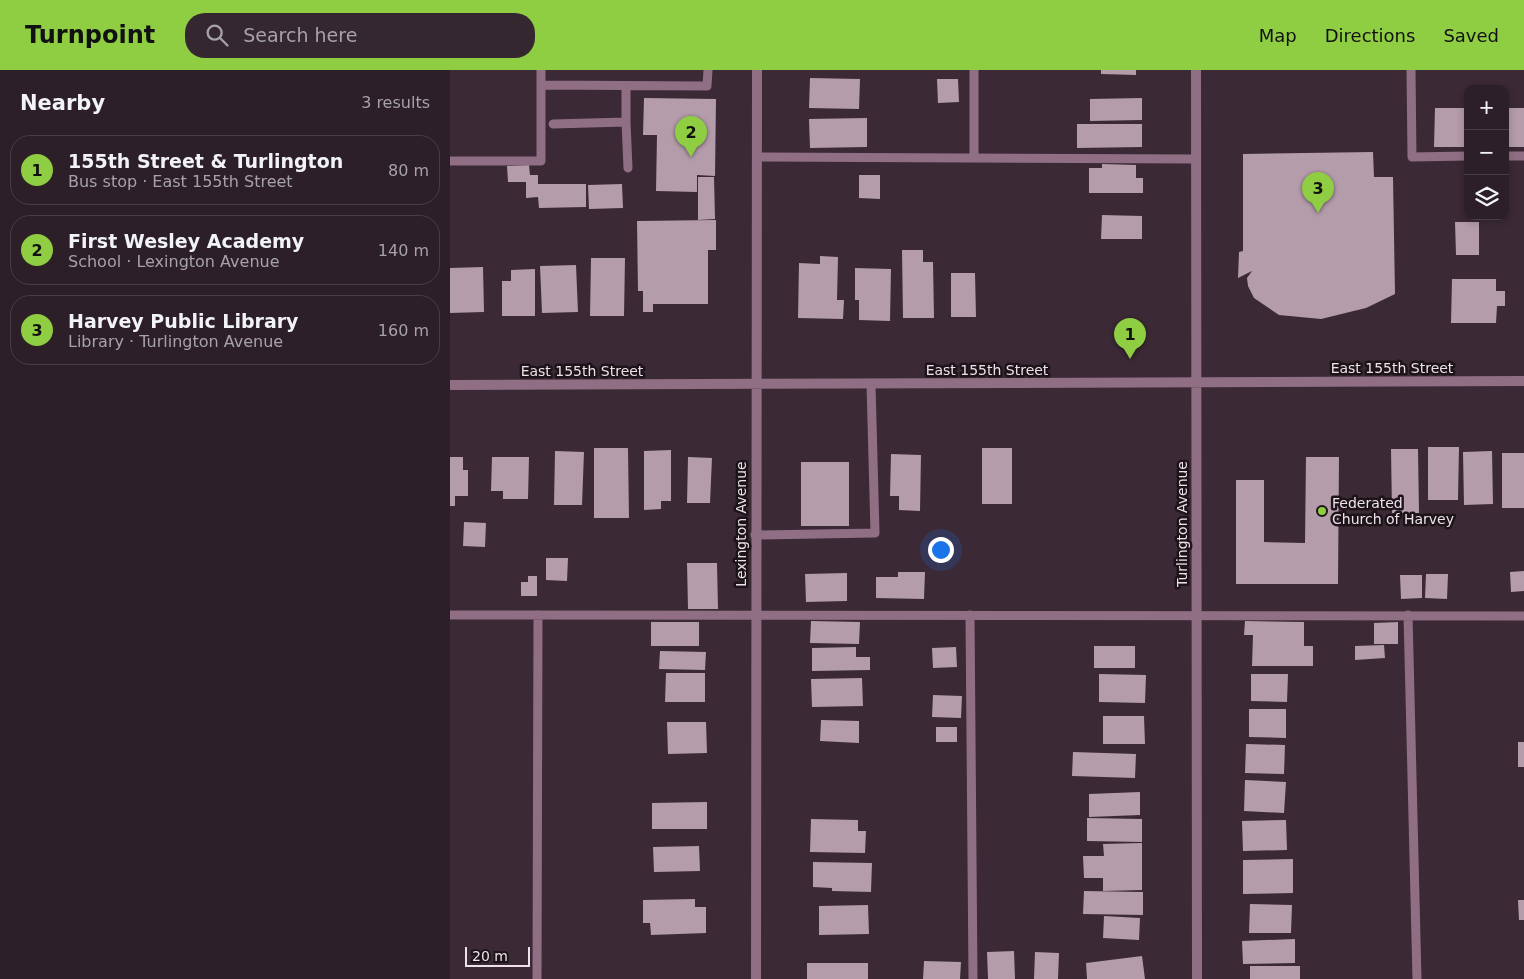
<!DOCTYPE html>
<html lang="en">
<head>
<meta charset="utf-8">
<style>
	:root { --surface:#2c1f28; --page:#342730; --text:#f1f3f6; --muted:#a6a2a8; --line:#483d45; --accent:#8fcd42 }
	body { margin:0; font-family:"DejaVu Sans",sans-serif; background:var(--page); color:var(--text) }
	.controls { position:absolute; right:15px; top:15px; display:grid; overflow:hidden; border-radius:10px; box-shadow:0 2px 8px #0003 }
	.controls button { width:45px; height:45px; display:grid; place-items:center; padding:0; border:0; border-bottom:1px solid var(--line); background:var(--surface); color:var(--text); font:25px sans-serif }
	.scale { position:absolute; left:15px; bottom:12px; width:65px; box-sizing:border-box; padding-left:5px; border:2px solid #eee1e9; border-top:0; font-size:14px; line-height:18px; white-space:nowrap; color:#eee1e9; -webkit-text-stroke:4px #1d141a; paint-order:stroke }
	.you { position:absolute; left:490px; top:479px; width:18px; height:18px; margin:-12px; border:4px solid #fff; border-radius:50%; background:#1a73e8; box-shadow:0 0 0 8px #1a73e833 }
	.badge { display:grid; place-items:center; width:32px; height:32px; border-radius:50%; background:var(--accent); color:#111; font-size:16px; font-weight:700 }
	.pin { position:absolute; translate:-50% -41px; filter:drop-shadow(0 1px 2px #0008) }
	.pin::after { content:''; position:absolute; top:26px; width:18px; height:15px; background:inherit; clip-path:polygon(0 0,100% 0,50% 100%) }
	.list { margin:0; padding:0; list-style:none }
	h2 { display:flex; justify-content:space-between; align-items:center; height:65px; margin:0; padding:0 20px; font-size:21px }
	h2 small { font-size:16px; font-weight:400; color:var(--muted) }
	.list li { display:grid; grid-template-columns:32px 1fr auto; gap:15px; align-items:center; box-sizing:border-box; height:70px; margin:0 10px 10px; padding:0 10px; border:1px solid var(--line); border-radius:20px }
	.list b { display:block; font-size:19px; white-space:nowrap }
	.list p { margin:0; font-size:16px; white-space:nowrap; color:var(--muted) }
	.list em { font-size:16px; font-style:normal; color:var(--muted) }
	.icon { flex:none; width:28px; height:28px; fill:none; stroke:currentColor; stroke-width:2; stroke-linecap:round; stroke-linejoin:round }
	.map { position:relative; flex:none; width:1074px; height:909px; overflow:hidden }
	header { display:flex; align-items:center; gap:30px; box-sizing:border-box; height:70px; padding:0 25px; background:var(--accent); color:#111 }
	header strong { font-size:24px }
	nav { display:flex; gap:28px; margin-inline-start:auto; font-size:18px }
	.search { width:350px; height:45px; background:var(--page); display:flex; align-items:center; gap:12px; box-sizing:border-box; padding:0 18px; border-radius:20px; color:var(--muted); font-size:19px }
	main { display:flex }
	aside { flex:1; background:var(--surface) }
	.map>svg:first-child { display:block }
	.building { fill:#b49cab }
	.lines { fill:none; stroke-linecap:round; stroke-linejoin:round }
	.lane { stroke:#906f84; stroke-width:9 }
	.street { stroke:#906f84; stroke-width:10 }
	.poi-dot { fill:#8fcd42; stroke:#1d141a; stroke-width:2 }
	.labels { text-anchor:middle; stroke-width:5; stroke-linejoin:round; paint-order:stroke }
	.street-label { font-size:14px; fill:#eee1e9; stroke:#1d141a }
	.poi-label { font-size:14px; fill:#eee1e9; stroke:#1d141a; text-anchor:start }
</style>
</head>
<body>
<header>
<strong>Turnpoint</strong>
<div class="search"><svg class="icon" aria-label="search" viewBox="0 0 24 24"><circle cx="10" cy="10" r="6"/><path d="M15 15l6 6"/></svg>Search here</div>
<nav><a>Map</a><a>Directions</a><a>Saved</a></nav>
</header>
<main>
<aside>
<h2>Nearby<small>3 results</small></h2>
<ul class="list">
<li><span class="badge">1</span><div><b>155th Street &amp; Turlington</b><p>Bus stop · East 155th Street</p></div><em>80 m</em></li>
<li><span class="badge">2</span><div><b>First Wesley Academy</b><p>School · Lexington Avenue</p></div><em>140 m</em></li>
<li><span class="badge">3</span><div><b>Harvey Public Library</b><p>Library · Turlington Avenue</p></div><em>160 m</em></li>
</ul>
</aside>
<div class="map">
<svg width="1074" height="909" viewBox="0 0 1074 909">
	<rect width="100%" height="100%" fill="#3b2935"/>
	<path class="building" d="M651,0H686V5L651,4Z
		M360,8L410,9L409,39L359,38Z
		M487,9H508L509,32L488,33Z
		M194,28L266,29L265,106L247,105V122L206,121L207,65H193Z
		M692,28V50L640,51V29Z
		M985,38H1018V77H984Z
		M1055,38H1074V77H1055Z
		M417,48V77L360,78L359,49Z
		M627,54H692V77L627,78Z
		M923,82L924,107H943L945,224L916,238L871,249L829,245L804,228L798,216L797,208L802,201L788,208L789,182L793,181V84Z
		M652,94L686,95V108H693V123H639V98H652Z
		M79,95L80,105H88V114H136V137L89,138L88,127L76,128V112H58L57,96Z
		M409,105H430V129L409,128Z
		M248,107H264L265,149L248,150Z
		M172,114L173,138L139,139L138,115Z
		M652,145L692,146V169H651Z
		M266,150V180H258V234H203V242H193V221H188L187,151Z
		M1005,152H1029V185H1006Z
		M452,180H473V192H483L484,248H453Z
		M370,186L388,187L387,230H394L393,249L348,248L349,193L370,194Z
		M141,188H175L174,246H140Z
		M126,195L128,242L92,243L90,196Z
		M33,197L34,242L0,243V198Z
		M405,198L441,199L440,251L409,250V230H405Z
		M85,199V246H52V211H61V200Z
		M501,203H525L526,247H501Z
		M1002,209H1046V221H1055V236H1047L1046,253H1001Z
		M978,377H1009L1008,430H978Z
		M144,378H178L179,448H144Z
		M532,378H562V434H532Z
		M941,379H968L969,443H942Z
		M221,380V431H211V439L194,440V381Z
		M105,381L134,382L132,435H104Z
		M1042,381L1043,434L1014,435L1013,382Z
		M1052,383H1074V438H1052Z
		M441,384L471,385L470,441L449,440V426H440Z
		M0,387H13V400H18V426H5V436H0Z
		M42,387H79L78,429H53V421H41Z
		M238,387L262,388L260,433H237Z
		M856,387H889L888,514H786V410H814V472L855,473Z
		M351,392H399V456H351Z
		M14,452L36,453L35,477L13,476Z
		M96,488H118L117,511L96,510Z
		M237,493H267L268,539H238Z
		M1074,501V521L1061,522L1060,502Z
		M448,502H475L474,529L426,528V507H448Z
		M397,503V531L356,532L355,504Z
		M976,504H998L997,529L975,528Z
		M950,505H972V528L951,529Z
		M78,506H87V526H71V512H78Z
		M361,551L410,552L409,574L360,573Z
		M795,551L854,552V576H863V596H802L803,565H794Z
		M201,552H249V576H201Z
		M948,552V574H924V553Z
		M934,575L935,588L905,590V576Z
		M644,576H685V598H644Z
		M406,577V587H420V600L362,601V578Z
		M506,577L507,597L483,598L482,578Z
		M210,581L256,582L255,600L209,599Z
		M216,603H255V632H215Z
		M649,604L696,605L695,633L649,632Z
		M801,604H838L837,632L801,631Z
		M412,608L413,636L362,637L361,609Z
		M483,625L512,626L511,648L482,647Z
		M799,639H836V668L799,667Z
		M653,646H694L695,674H653Z
		M371,650L409,651V673L370,671Z
		M217,652H256L257,683L218,684Z
		M486,657H507V672H486Z
		M1068,672H1074V697H1068Z
		M796,674L835,675L834,704L795,703Z
		M623,682L686,684L685,708L622,706Z
		M795,710L836,712L834,743L794,741Z
		M690,722V745L639,747V724Z
		M257,732V759H202V733Z
		M637,748L692,749V772L637,771Z
		M361,749L408,750V761H416L415,783L360,782Z
		M836,750L837,780L793,781L792,751Z
		M692,773V820L653,821V808H634L633,786H654L653,774Z
		M249,776L250,801L204,802L203,777Z
		M843,789V823L793,824V790Z
		M363,792L422,793L421,822L382,821V818L363,817Z
		M634,821L693,822V845L633,844Z
		M245,829V837H256V863L201,865L200,853H193V830Z
		M1068,830H1074V850H1069Z
		M800,834L842,835L841,863H799Z
		M418,835L419,864L369,865V836Z
		M654,846L690,848L689,870L653,868Z
		M845,869V893L793,894L792,871Z
		M564,881L565,909H538L537,882Z
		M585,882L609,883L608,909H584Z
		M692,886L695,909H637L636,893Z
		M474,891L511,892L510,909H473Z
		M357,893H418V909H357Z
		M800,896H850V909H800Z"/>
	<g class="lines">
		<path class="lane" d="M524,0V88
			M961,0L962,87L1018,86
			M91,15L257,16L258,0
			M176,52L178,98
			M103,54L176,52V16
			M1055,86H1074
			M307,87L746,89
			M0,91H91V0
			M305,465L425,463L421,314
			M0,545L1074,546
			M520,545L523,909
			M958,545L967,909
			M87,909L88,545"/>
		<path class="street" d="M746,0L747,909
			M0,315L1074,311
			M306,909L307,0"/>
	</g>
	<circle class="poi-dot" cx="872" cy="441" r="5"/>
	<g class="labels">
		<g class="street-label">
			<text x="942" y="303">East 155th Street</text>
			<text x="537" y="305">East 155th Street</text>
			<text x="132" y="306">East 155th Street</text>
			<text transform="translate(291 454) rotate(-90)" y="5">Lexington Avenue</text>
			<text transform="translate(732 454) rotate(-90)" y="5">Turlington Avenue</text>
		</g>
		<g class="poi-label">
			<text x="882" y="438">Federated<tspan x="882" dy="16">Church of Harvey</tspan></text>
		</g>
	</g>
</svg>
<div class="controls">
<button>+</button>
<button>−</button>
<button><svg class="icon" aria-label="layers" viewBox="0 0 24 24"><path d="M12 4l9 5-9 5-9-5zM3 14l9 5 9-5"/></svg></button>
</div>
<div class="scale">20 m</div>
<div class="you"></div>
<div class="pin badge" style="left:680px;top:289px">1</div>
<div class="pin badge" style="left:241px;top:87px">2</div>
<div class="pin badge" style="left:868px;top:143px">3</div>
</div>
</main>
</body>
</html>
